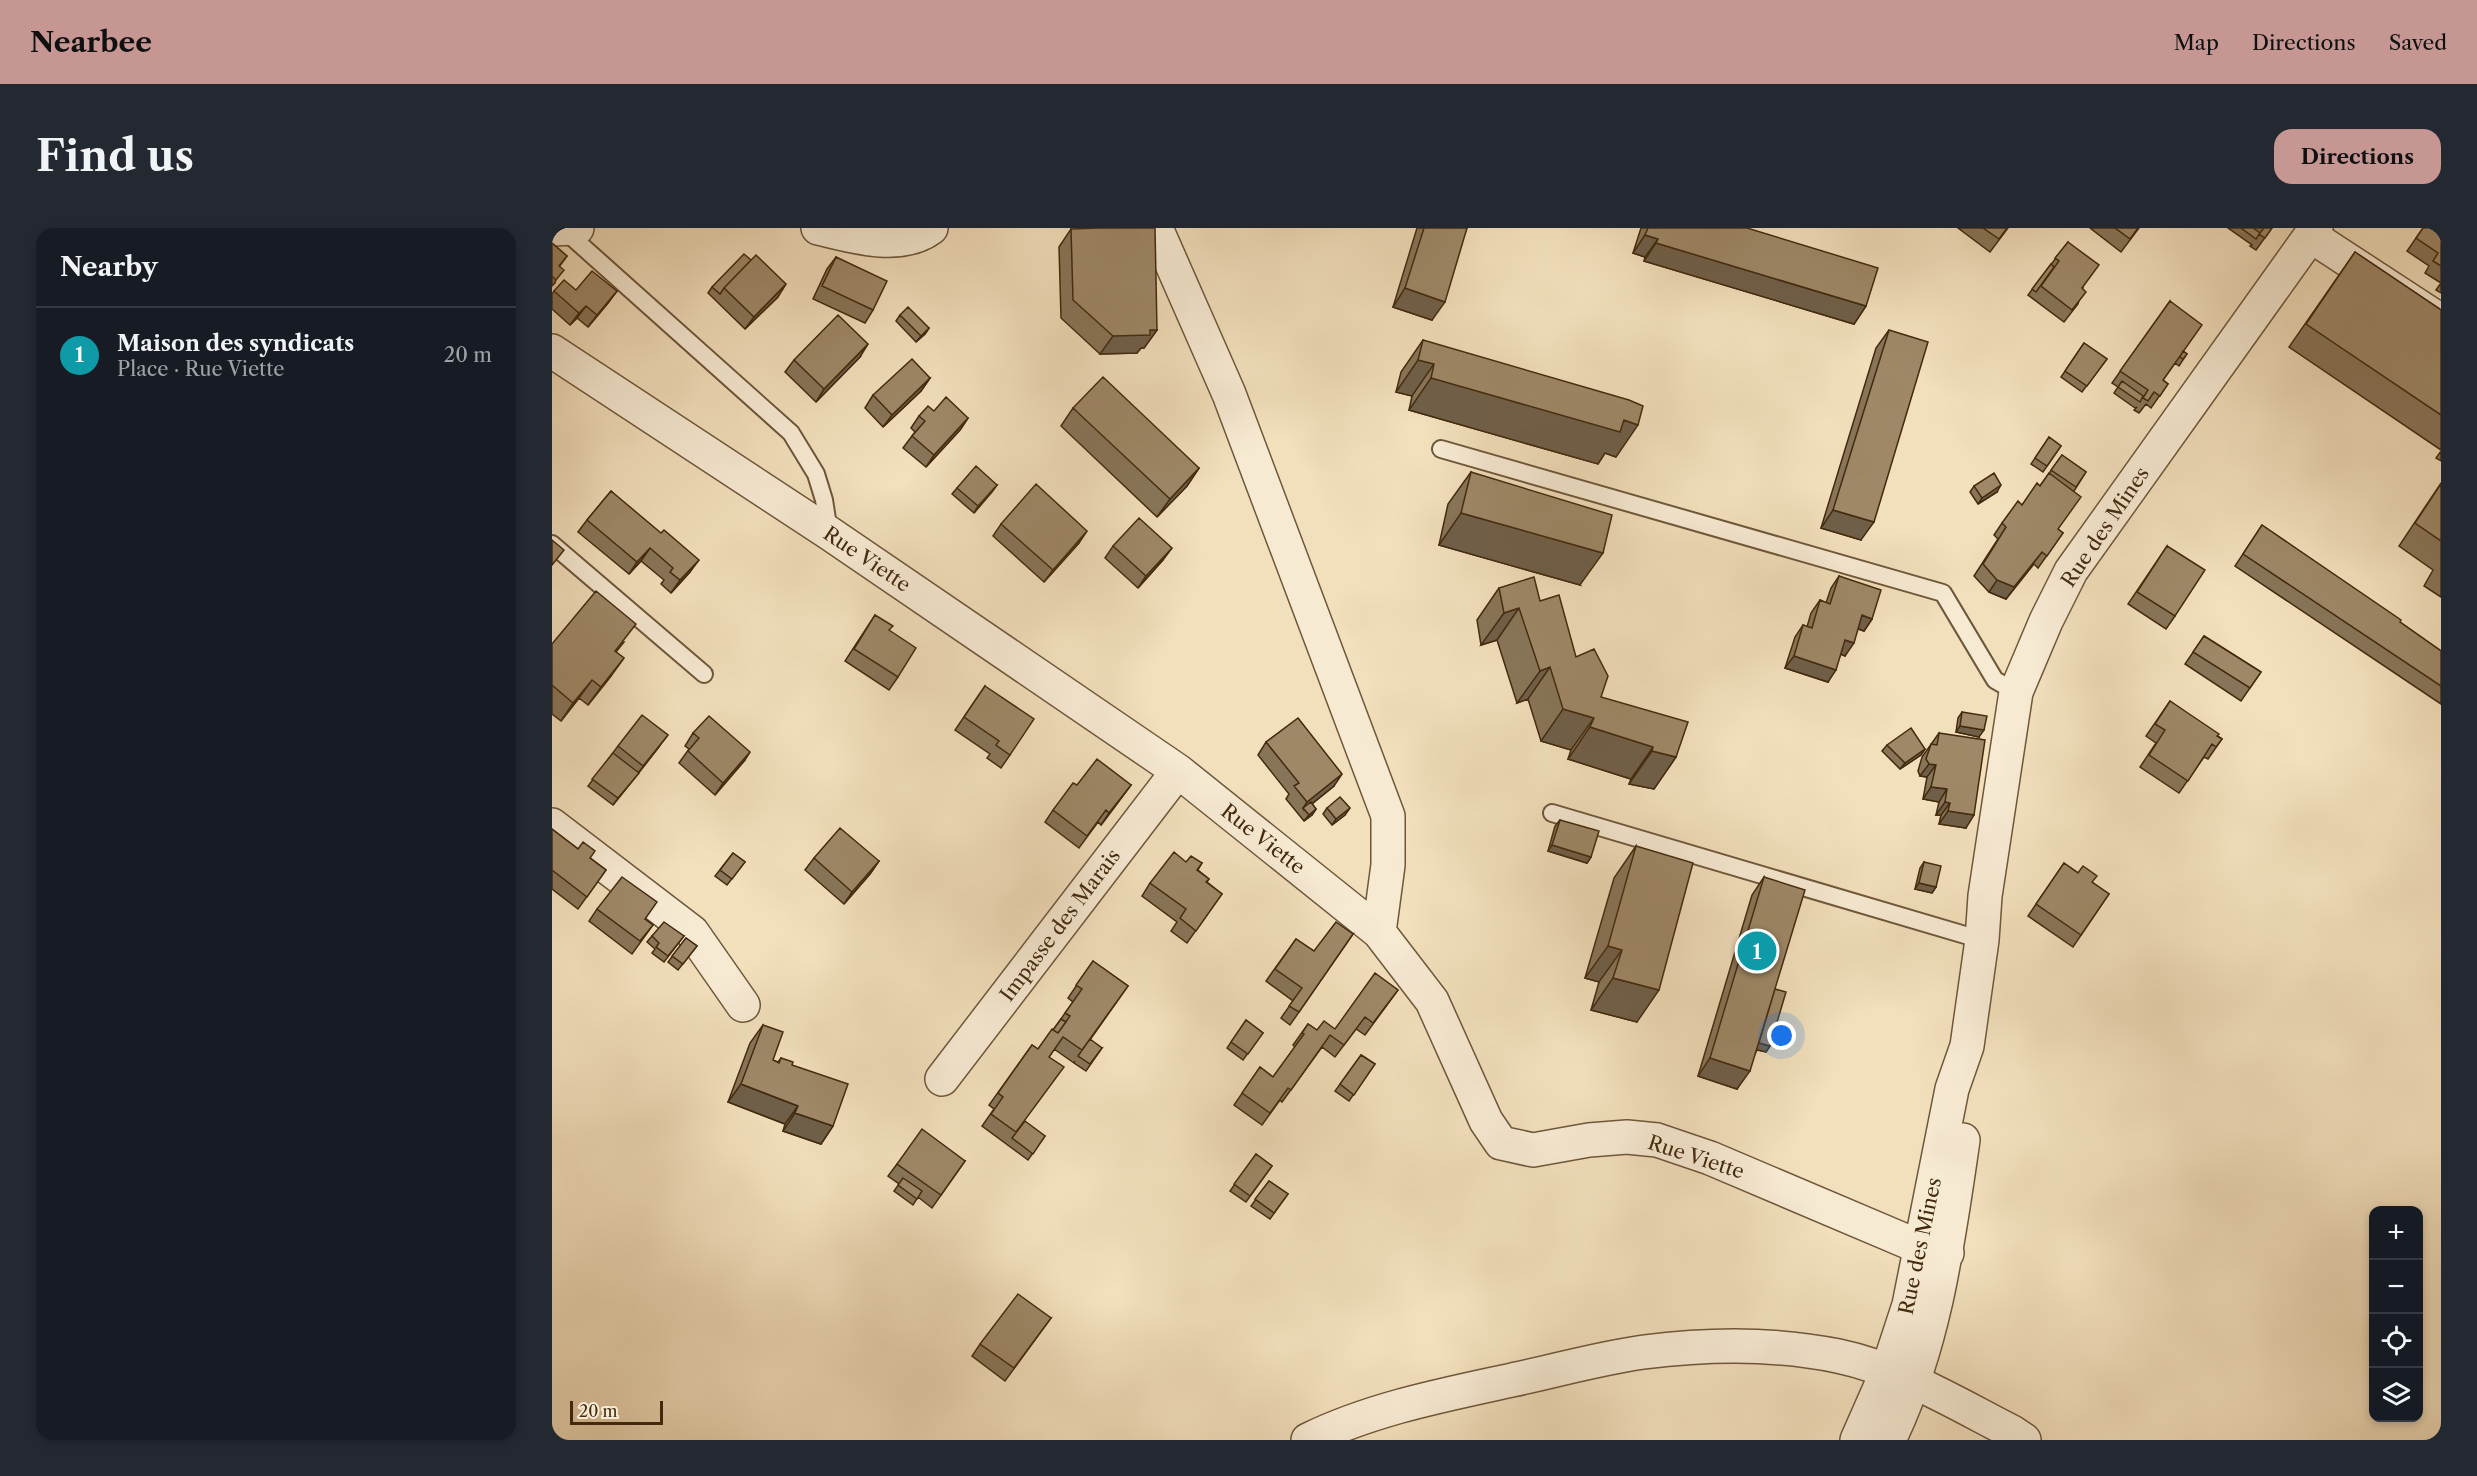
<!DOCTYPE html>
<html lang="en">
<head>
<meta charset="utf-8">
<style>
	:root { --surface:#171b24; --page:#242831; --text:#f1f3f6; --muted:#9ea1a6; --line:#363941; --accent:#c59692 }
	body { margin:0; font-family:"Libre Caslon Text",serif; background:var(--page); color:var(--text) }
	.controls { position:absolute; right:18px; bottom:18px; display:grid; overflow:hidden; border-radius:12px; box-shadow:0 3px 9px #0003 }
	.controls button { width:54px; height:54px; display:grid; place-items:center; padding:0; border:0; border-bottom:2px solid var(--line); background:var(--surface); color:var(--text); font:30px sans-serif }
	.scale { position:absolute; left:18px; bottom:15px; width:93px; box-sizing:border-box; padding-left:6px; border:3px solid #432a0e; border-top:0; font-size:16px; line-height:21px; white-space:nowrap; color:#432a0e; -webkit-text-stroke:4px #f7ead3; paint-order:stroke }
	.you { position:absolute; left:1230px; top:808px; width:21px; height:21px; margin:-15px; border:4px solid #fff; border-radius:50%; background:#1a73e8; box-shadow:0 0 0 9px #1a73e833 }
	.badge { display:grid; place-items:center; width:39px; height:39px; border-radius:50%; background:var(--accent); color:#fff; font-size:20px; font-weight:700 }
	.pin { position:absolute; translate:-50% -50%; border:3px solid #fff; box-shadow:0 2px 6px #0006 }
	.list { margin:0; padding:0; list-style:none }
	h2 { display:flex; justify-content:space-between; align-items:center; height:78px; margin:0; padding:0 24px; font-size:26px }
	h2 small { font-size:20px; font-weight:400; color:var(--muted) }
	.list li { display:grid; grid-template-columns:39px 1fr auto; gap:18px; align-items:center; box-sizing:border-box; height:96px; padding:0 24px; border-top:2px solid var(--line) }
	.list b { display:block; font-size:22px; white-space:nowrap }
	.list p { margin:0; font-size:20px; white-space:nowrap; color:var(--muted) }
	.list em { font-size:20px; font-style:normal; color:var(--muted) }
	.icon { flex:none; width:33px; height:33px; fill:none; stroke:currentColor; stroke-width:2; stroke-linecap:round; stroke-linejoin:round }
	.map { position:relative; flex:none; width:1889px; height:1212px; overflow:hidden; border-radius:18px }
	header { display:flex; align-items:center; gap:36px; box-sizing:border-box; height:84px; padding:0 30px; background:var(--accent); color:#111 }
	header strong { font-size:28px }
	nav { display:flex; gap:33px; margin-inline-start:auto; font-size:21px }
	.intro { display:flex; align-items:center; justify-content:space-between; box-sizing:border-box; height:144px; padding:0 36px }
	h1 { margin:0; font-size:42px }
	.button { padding:15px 27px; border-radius:18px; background:var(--accent); color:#111; font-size:21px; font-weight:700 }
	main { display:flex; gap:36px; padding:0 36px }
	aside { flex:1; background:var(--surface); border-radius:18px; box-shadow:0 3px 9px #0003 }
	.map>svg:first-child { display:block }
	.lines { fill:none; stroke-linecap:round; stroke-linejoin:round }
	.service-casing { stroke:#6f573a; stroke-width:20 }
	.minor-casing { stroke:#6f573a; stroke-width:36 }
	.tertiary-casing { stroke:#6f573a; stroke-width:36 }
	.service { stroke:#f7ead3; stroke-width:16 }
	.minor { stroke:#f7ead3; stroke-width:33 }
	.tertiary { stroke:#f7ead3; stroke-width:33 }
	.wall { fill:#887559; stroke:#432a0e; stroke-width:1.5 }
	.shaded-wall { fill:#6f5f49; stroke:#432a0e; stroke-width:1.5 }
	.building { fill:#9e8868; stroke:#432a0e; stroke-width:1.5 }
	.labels { text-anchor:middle; stroke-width:5; stroke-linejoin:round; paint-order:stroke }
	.street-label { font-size:20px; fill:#432a0e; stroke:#f7ead3 }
</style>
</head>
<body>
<header>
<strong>Nearbee</strong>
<nav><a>Map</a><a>Directions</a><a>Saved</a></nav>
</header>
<div class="intro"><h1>Find us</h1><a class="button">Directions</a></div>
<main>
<aside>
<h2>Nearby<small></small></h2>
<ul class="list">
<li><span class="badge" style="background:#0f9aa8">1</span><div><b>Maison des syndicats</b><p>Place · Rue Viette</p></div><em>20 m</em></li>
</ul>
</aside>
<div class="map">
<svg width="1889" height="1212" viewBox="0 0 1889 1212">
	<rect width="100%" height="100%" fill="#f2dfbc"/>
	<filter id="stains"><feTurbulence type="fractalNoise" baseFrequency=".00333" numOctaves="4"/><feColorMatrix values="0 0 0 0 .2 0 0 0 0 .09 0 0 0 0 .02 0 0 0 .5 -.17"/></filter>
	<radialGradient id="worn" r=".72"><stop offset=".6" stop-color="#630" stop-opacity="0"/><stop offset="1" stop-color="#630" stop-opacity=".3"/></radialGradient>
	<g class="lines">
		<defs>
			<path id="service" d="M12,2L239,205L264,246L272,272L277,304
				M889,221L1391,365L1443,452L1464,464
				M0,316L152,446
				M1000,585L1430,712"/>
			<path id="minor" d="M266,0C299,8 348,23 379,0
				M604,0L677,166L836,588V637L827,704
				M0,1L25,0
				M1759,8L1889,93
				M0,123L277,305L626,543L827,704L880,773L934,893L949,915L981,922L1037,912L1075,909L1105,912L1158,930L1356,1014L1395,1025
				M0,597L140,704L191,777
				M390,851L626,543
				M756,1212C819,1181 891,1167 960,1152C1003,1143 1048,1130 1092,1124C1156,1116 1223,1115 1286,1128C1348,1141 1405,1176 1460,1204L1472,1212"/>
			<path id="tertiary" d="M1305,1212L1335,1144L1357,1077L1400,861L1415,818L1430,712L1433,668L1464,464L1494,393L1519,343L1764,0
				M1337,1212C1383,1117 1396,1015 1411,912"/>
		</defs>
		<use href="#service" class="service-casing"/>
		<use href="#minor" class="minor-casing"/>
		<use href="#tertiary" class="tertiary-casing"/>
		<use href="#service" class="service"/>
		<use href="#minor" class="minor"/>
		<use href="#tertiary" class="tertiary"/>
	</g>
	<path class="wall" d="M865,0H915L880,92L841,79Z
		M1089,0H1195L1314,78L1302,96L1092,33L1093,29L1081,25Z
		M1406,0H1456L1438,24Z
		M1538,0H1587L1569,24Z
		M1676,0H1720L1704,22L1698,18L1700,17Z
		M1871,0H1889V65L1884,62L1889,55L1873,45L1877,38L1855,23Z
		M519,1L605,102L592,120H589L585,125L548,126L509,90L507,19Z
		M1516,14L1531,59L1526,76L1512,94L1476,67Z
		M0,15L15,28L7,39L3,55L0,58Z
		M1803,24L1889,82V222L1737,119Z
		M284,29L321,82L313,95L261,71L275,41Z
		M199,32L226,69L193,101L156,65L160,59Z
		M24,62L65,63L56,75L36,99L25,90L18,97L0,81V66L2,63Z
		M1618,73L1631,123L1635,126L1627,138L1623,135L1611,152L1616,156L1599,180L1594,176L1587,185L1582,182L1585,179L1583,180L1562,165L1566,159L1560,155Z
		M348,87L377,100L373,106L364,114L344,93Z
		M1337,102L1309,312L1269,300L1324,120Z
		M871,112L1064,229L1053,225L1046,236L857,182L860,168L844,164L849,144Z
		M1532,115L1555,131L1530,164L1509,149Z
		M308,129L264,174L233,144L242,132Z
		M378,150L369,163L331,199L313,180L321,167Z
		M521,180L647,240L635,258L605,289L509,198Z
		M382,183L416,190L408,202L374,239L351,220L363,204L359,200L367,188Z
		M1497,209L1509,218L1491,244L1479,236Z
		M1889,223V233L1884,230Z
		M1510,227L1534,244L1522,263L1506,301L1511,305L1486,340L1482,336L1454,371L1437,364L1422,348L1446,311L1442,307L1450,295L1470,277L1488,258Z
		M919,244L1028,357L887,317L896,276Z
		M1889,255V369L1872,358L1881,342L1847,318Z
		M445,257L422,285L400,266L405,260Z
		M1422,258L1445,264L1426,276L1418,264Z
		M59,263L138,344L119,365L109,356L112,352L89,333L77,346L26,304L35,292Z
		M449,296L527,315L492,354L441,308Z
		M1710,297L1889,423V476L1683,338Z
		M561,318L611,332L586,360L553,330Z
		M1615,318L1623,388L1614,401L1576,376Z
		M1287,348L1320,391L1312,403L1306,401L1293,428L1289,426L1276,454L1233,440L1243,409L1251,397L1255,399L1259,385L1268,372L1274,375L1279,360Z
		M947,360L988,373L1049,469L1124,529L1102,561L1077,556L1079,551L1016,531L1019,522L989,513L976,471L965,475L945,412L929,417L925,392Z
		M323,387L337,402L346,449L337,462L293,433Z
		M1652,408L1709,444L1689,473L1633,436Z
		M72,414L64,424L59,448L36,477L27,470L9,493L0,486V416Z
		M433,458L458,527L449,540L435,530L438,526L403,502Z
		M1618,473L1670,511L1656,531L1652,529L1627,565L1588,539L1604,515L1594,508Z
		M1410,484L1427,509L1404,504L1406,490Z
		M141,505L193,532L163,567L127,535L137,521L133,518Z
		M1387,505L1414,600L1387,596L1389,587H1384L1387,574L1371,571L1375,549L1368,548L1366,543L1370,529Z
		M714,514L782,558L760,576L764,581L760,587L752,593L734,571L737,566L706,527Z
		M1335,517L1373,521L1369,527L1348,541L1330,523Z
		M66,518L107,519L61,577L36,558Z
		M525,557H579L549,597L546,594L527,620L493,594L501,582Z
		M775,580L793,587L780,597L771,586Z
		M1008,592L1039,629L1035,635L996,623L1003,598Z
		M0,601L54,642L26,681L0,661Z
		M1084,618L1085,794L1039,782L1047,754L1033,750L1062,650Z
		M181,625L193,634L175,657L163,648Z
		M262,630L327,633L318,646L292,676L253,642Z
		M634,634L650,635L646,642L657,651L655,654L670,666L635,715L619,703L625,694L590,668L598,655Z
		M1372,634L1384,659L1380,665L1363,661L1368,640Z
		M1512,635L1557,666L1521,719L1476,688Z
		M1212,649L1223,761L1218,818L1214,824L1205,822L1185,861L1146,848L1200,667Z
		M45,681L93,691L101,697L80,726L37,693Z
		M801,706L738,797L729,790L741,773L714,753L744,711L762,723Z
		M100,708H132L112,734L100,725L103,721L95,714Z
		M134,710L145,718L126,742L116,734Z
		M541,733L576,758L528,826L550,820L534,843L522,835L523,833L522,835L502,821L497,829L469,899L493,908L476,932L430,898L442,881L437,877L480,817L486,821L501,802L521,774L516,770Z
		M846,762L813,807L804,801L783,829L770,819L730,874L728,872L710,897L682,877L708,839L721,849L743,819L741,817L756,796L765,802L783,801Z
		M694,792L711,805L691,832L675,820Z
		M211,797L221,832L226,834L229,830L281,898L269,916L231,903L233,896L176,874L198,815Z
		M809,827L823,836L797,873L783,863Z
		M704,926L720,938L694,974L678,963Z
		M413,933L380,980L366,969L361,977L342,963L347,956L336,948L345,936Z
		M717,953L736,966L718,991L699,978Z
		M499,1090L453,1153L420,1128L428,1116Z"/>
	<path class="shaded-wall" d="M1093,7L1106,11L1093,29L1081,25Z
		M1104,15L1314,78L1302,96L1092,33Z
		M234,56L226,69L193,101L202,89Z
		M853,60L893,74L880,92L841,79Z
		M65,63L56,75L36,99L45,87Z
		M34,78L25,90L18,97L27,85Z
		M377,100L373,106L364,114L369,108Z
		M598,102H605L592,120H589L585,125L548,126L561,108Z
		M316,116L308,129L264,174L272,161Z
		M866,132L882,136L860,168L844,164Z
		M378,150L369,163L331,199L340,187Z
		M879,150L1072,192L1086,197L1064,229L1053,225L1046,236L857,182Z
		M416,190L408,202L374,239L382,227Z
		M647,240L635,258L605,289L618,271Z
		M445,257L440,264L422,285L426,278Z
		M1449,257L1445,264L1426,276L1430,270Z
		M1281,282L1322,294L1309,312L1269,300Z
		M909,285L1051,325L1028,357L887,317Z
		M535,303L527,315L492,354L501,342Z
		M98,320L89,333L77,346L85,334Z
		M620,320L611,332L586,360L594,348Z
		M1490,324L1454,371L1437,364L1445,352Z
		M147,332L138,344L119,365L128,352Z
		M967,380L945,412L929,417L952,385Z
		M1310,387L1320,391L1312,403L1302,399Z
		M1293,412L1302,415L1293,428L1284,424Z
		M1242,428L1284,442L1276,454L1233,440Z
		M72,430L59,448L36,477L49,459Z
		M998,439L976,471L965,475L988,443Z
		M40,452L27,470L9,493L21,475Z
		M1011,481L1042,490L1019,522L989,513Z
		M1408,498L1432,502L1427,509L1404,504Z
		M1038,499L1101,519L1079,551L1016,531Z
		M116,507L82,551L61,577L86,545Z
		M1373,521L1369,527L1348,541L1353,535Z
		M1100,523L1124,529L1102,561L1077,556Z
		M198,524L193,532L163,567L171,555Z
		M1377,536L1384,537L1375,549L1368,548Z
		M790,546L782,558L752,582L751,580L755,574Z
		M579,557L549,597L557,585Z
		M1379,559L1395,561L1387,574L1371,571Z
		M1393,574L1398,575L1389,587H1384Z
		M798,580L793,587L780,597L784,591Z
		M764,581L760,587L752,593L757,587Z
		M1396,583L1422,587L1414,600L1387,596Z
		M1000,617L1039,629L1035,635L996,623Z
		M327,633L318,646L292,676L300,664Z
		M1367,655L1384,659L1380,665L1363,661Z
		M1056,718L1070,722L1047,754L1033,750Z
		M1061,750L1107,762L1085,794L1039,782Z
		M1203,814L1218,818L1214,824L1198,820Z
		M1158,830L1198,843L1185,861L1146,848Z
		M189,856L246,878L233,896L176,874Z
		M243,885L281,898L269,916L231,903Z"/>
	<path class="building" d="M547,0H603L605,102H598V107L561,108L521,72L519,1Z
		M872,0H915L893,74L853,60Z
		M1096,0H1195L1326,40L1314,78L1104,15L1106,11L1093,7Z
		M1431,0H1455L1447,11Z
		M1563,0H1586L1578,11Z
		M1689,0H1701L1708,5L1704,11Z
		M1712,0H1720L1713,10L1707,6Z
		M1871,0H1889V38L1881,33L1886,25L1864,10Z
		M1516,14L1547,37L1530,60L1534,64L1520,82L1489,58L1507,33L1503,30Z
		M0,15L15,28L7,38L12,42L4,52L0,48Z
		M1803,24L1889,82V187L1754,96Z
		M192,26L199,32L172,60L168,66L160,59Z
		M204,27L234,56L202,89L172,60Z
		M284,29L335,53L321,82L270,58Z
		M1499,36L1502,39L1484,64L1480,61Z
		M40,43L65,63L45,87L34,78L27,85L2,63L12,52L24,62Z
		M1618,73L1650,97L1611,152L1616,156L1608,168L1602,164L1596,173L1591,170L1596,162L1568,143Z
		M356,79L377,100L369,108L348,87Z
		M286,87L316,116L272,161L242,132Z
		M1337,102L1376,114L1322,294L1281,282Z
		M871,112L1077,172L1091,178L1086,197L1072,192L1068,204L879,150L882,136L866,132Z
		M1532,115L1555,131L1535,158L1513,143Z
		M1631,123L1635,126L1631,131L1628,129Z
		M360,131L378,150L340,187L321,167Z
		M551,149L647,240L618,271L521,180Z
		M1570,153L1591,168L1588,174L1566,159Z
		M394,169L416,190L382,227L360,208L373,193L367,188L376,178L382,183Z
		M1497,209L1509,218L1495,238L1483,230Z
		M1510,227L1534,244L1524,259L1499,242Z
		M424,238L445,257L426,278L405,260Z
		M919,244L1060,287L1051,325L909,285Z
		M1442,245L1449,257L1430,270L1422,258Z
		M1497,245L1529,269L1506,301L1511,305L1495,328L1490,324L1462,359L1445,352L1431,336L1454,299L1450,295L1466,273L1470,277L1485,255L1488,258Z
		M484,256L535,303L501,342L449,296Z
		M1889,256V313L1863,295Z
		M59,263L109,305L112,302L147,332L128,352L118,344L121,340L98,320L85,334L35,292Z
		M587,290L620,320L594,348L561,318Z
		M1710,297L1849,392L1848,394L1889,423V458L1691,326Z
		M0,312L12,322L0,337Z
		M1615,318L1653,342L1623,388L1585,364Z
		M1287,348L1329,362L1320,391L1310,387L1302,415L1293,412L1284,442L1242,428L1251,397L1260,400L1268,372L1278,376Z
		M982,349L988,373L1007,367L1024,429L1042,421L1056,448L1049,469L1136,494L1124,529L1100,523L1101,519L1038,499L1042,490L1011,481L998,439L988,443L967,380L952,385L947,360Z
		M44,363L84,396L63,423L72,430L49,459L40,452L21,475L0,457V416Z
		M323,387L341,398L337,402L364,420L346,449L302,421Z
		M1652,408L1709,444L1698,460L1641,424Z
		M433,458L482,491L458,527L444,517L447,513L412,489Z
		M1618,473L1667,506L1665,508L1670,511L1664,519L1660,516L1636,553L1597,527L1613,502L1603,496Z
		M1410,484L1435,488L1432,502L1408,498Z
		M90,487L116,507L91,538L66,518Z
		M157,488L198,524L171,555L136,523L147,510L141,505Z
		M746,490L790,546L755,574L742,558L747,555L714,514Z
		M1359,500L1373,521L1353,535L1335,517Z
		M1387,505L1433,512L1422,587L1396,583L1398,575L1393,574L1395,561L1379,559L1384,537L1377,536L1374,531L1379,516L1385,517Z
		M61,525L87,545L66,570L40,551Z
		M545,531L579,557L557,585L554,582L535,608L501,582L521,555L525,557Z
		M788,569L798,580L784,591L775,580Z
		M759,574L764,581L757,587L751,580Z
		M1008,592L1047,603L1039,629L1000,617Z
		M288,600L327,633L300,664L262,630Z
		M0,601L26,621L31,614L43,623L38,630L54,642L35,669L0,642Z
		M1084,618L1141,635L1107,762L1061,750L1070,722L1056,718Z
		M622,624L634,634L639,628L650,635L645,642L657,651L654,654L670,666L644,703L628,690L634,681L598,655Z
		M181,625L193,634L180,651L168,642Z
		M1372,634L1389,638L1384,659L1367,655Z
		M1512,635L1526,645L1531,638L1545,648L1540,654L1557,666L1529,707L1484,676Z
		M70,649L105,674L93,691L101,697L88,713L45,681Z
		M1212,649L1253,662L1198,843L1158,830Z
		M112,694L132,708L116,728L104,719L107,715L100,708Z
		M784,694L801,706L747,784L737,778L750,760L723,741L744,711L762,723Z
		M134,710L145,718L131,736L120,728Z
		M541,733L576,758L530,822L511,809L497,829L512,839L464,904L439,886L451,869L446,865L480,817L486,821L500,801L506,805L518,788L513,785L530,761L524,757Z
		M823,745L846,762L821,795L813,789L792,817L778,807L739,862L736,860L718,885L690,865L708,839L721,849L752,806L750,805L756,796L765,802L772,793L783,801Z
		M1223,761L1234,764L1218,818L1207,815Z
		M509,791L514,794L506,805L501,802Z
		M694,792L711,805L696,826L679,814Z
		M211,797L231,804L221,832L227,835L229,830L241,834L240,837L296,856L281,898L243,885L246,878L189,856Z
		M538,811L550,820L538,836L526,828Z
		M809,827L823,836L802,867L788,856Z
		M473,893L493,908L481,926L460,910Z
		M370,901L413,933L389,967L345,936Z
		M704,926L720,938L698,968L682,956Z
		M351,950L370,963L365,971L346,957Z
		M717,953L736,966L722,985L703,971Z
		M466,1066L499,1090L462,1140L428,1116Z"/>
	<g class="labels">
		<g class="street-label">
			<text transform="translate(1553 299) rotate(-56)" y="7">Rue des Mines</text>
			<text transform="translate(315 331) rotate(34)" y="7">Rue Viette</text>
			<text transform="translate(711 611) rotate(38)" y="7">Rue Viette</text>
			<text transform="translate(508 697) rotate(-53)" y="7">Impasse des Marais</text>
			<text transform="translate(1144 929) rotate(18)" y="7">Rue Viette</text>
			<text transform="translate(1368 1018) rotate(-78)" y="7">Rue des Mines</text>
		</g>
	</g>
	<rect width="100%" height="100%" filter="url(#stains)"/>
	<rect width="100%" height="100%" fill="url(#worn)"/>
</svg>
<div class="controls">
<button>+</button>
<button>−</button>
<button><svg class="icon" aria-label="locate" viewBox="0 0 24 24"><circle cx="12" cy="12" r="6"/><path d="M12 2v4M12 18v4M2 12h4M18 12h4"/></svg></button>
<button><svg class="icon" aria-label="layers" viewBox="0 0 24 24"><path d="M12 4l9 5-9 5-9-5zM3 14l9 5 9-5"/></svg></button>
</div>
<div class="scale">20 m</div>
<div class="you"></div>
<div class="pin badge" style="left:1205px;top:723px;background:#0f9aa8">1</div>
</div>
</main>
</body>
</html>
